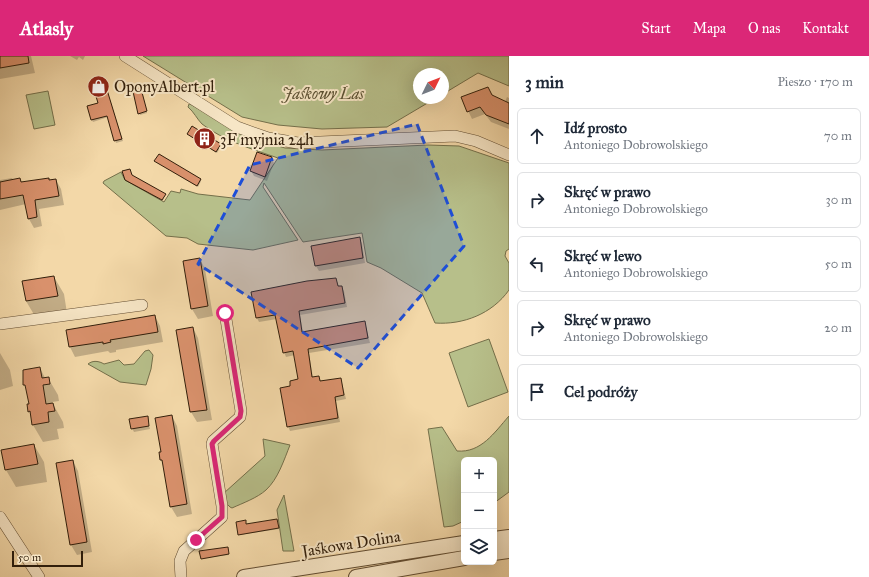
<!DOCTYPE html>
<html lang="pl">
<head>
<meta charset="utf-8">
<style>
	:root { --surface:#fff; --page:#f6f6f7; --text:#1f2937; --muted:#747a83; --line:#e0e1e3; --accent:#db2777 }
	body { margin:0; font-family:"IM FELL Great Primer",serif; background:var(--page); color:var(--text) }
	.controls { position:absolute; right:12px; bottom:12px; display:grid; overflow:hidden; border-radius:6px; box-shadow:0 4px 16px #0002 }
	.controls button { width:36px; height:36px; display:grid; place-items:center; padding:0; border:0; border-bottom:1px solid var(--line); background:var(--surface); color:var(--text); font:20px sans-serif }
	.compass { position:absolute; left:413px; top:12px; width:36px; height:36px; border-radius:50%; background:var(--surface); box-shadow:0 4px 16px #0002; rotate:47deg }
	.scale { position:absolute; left:12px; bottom:10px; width:71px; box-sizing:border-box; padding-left:4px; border:2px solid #321f0b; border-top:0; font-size:11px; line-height:14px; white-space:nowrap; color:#321f0b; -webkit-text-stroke:3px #f7e6c6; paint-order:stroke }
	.stop { position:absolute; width:12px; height:12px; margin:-9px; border:3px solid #db2777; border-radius:50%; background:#fff }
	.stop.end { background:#db2777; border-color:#fff; box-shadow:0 1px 4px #0008 }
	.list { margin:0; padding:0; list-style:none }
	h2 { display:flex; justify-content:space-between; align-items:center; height:52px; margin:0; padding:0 16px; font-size:17px }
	h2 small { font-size:13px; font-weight:400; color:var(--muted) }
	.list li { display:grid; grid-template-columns:26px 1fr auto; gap:12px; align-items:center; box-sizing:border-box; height:56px; margin:0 8px 8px; padding:0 8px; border:1px solid var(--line); border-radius:6px }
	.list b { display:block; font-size:15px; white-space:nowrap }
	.list p { margin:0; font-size:13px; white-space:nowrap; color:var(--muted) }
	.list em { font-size:13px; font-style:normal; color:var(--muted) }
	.icon { flex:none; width:22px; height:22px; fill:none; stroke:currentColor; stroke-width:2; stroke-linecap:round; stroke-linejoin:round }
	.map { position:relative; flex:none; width:509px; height:521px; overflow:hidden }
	header { display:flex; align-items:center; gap:24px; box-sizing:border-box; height:56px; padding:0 20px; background:var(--accent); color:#fff }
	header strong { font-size:19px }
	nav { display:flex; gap:22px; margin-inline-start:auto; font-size:14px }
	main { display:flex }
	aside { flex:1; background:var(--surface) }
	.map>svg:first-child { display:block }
	.green { fill:#b7bf8a; stroke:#746f4a }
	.shadow { fill:#0003 }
	.building { fill:#d9916c; stroke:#321f0b }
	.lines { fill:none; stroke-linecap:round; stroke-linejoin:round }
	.minor-casing { stroke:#624d32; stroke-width:12 }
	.tertiary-casing { stroke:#624d32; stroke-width:16 }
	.minor { stroke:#f7e6c6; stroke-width:11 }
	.tertiary { stroke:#f7e6c6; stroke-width:14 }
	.route { stroke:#db2777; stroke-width:5 }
	.marked { fill:#1d4ed8; fill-opacity:0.2; stroke:#1d4ed8; stroke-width:3; stroke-dasharray:8 5; stroke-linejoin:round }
	.labels { text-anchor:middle; stroke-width:4; stroke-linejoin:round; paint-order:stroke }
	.poi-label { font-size:16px; fill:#321f0b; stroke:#f7e6c6; text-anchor:start }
	.park-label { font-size:16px; font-style:italic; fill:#5a4f31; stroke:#f7e6c6 }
	.street-label { font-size:16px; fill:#321f0b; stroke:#f7e6c6 }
</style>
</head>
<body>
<header>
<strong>Atlasly</strong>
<nav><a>Start</a><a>Mapa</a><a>O nas</a><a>Kontakt</a></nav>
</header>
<main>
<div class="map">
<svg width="509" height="521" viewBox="0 0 509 521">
	<rect width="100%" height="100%" fill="#f3d8a8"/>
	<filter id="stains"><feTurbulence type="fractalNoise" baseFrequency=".005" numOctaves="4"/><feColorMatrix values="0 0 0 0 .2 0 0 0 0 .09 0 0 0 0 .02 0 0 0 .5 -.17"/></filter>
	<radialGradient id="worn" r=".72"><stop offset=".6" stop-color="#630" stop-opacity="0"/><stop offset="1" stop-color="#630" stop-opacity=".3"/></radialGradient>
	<path class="green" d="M143,0H509V30L478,17L443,38V18H419V42H436L387,71L322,73L278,69L242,61Z
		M48,35L55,69L34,73L26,39Z
		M189,48H190L247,81L285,92L322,94L428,89L459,90L509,107V193L506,195L505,200L509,207V234C492,258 463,269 435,267L422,237L381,212L367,206L362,177L303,186L264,127L263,131L298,184L253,194L198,188L187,182L166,180L103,127L104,125L121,116L125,124L164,146L171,135L180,137L181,133L198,138L250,144L278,102C252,93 224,85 202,68C197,63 194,56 188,51Z
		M489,283L508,336L468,351L449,297Z
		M149,294L153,299L151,313L146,329L120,326L88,308C93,304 99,305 104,308L119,304L124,309L134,308L145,295Z
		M509,360V436L494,447V404H464V465L453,470L444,471L428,373L442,371L457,395C481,397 494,377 509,360Z
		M263,383L290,389C284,404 278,423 266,434C257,442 243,447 232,452L230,451L227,448H226L224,437L265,400Z
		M284,439L294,495H283L277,454Z"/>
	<path class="shadow" d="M0,0H31L35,17L0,23Z
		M70,0H85L83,4L79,1L77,4Z
		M104,25L123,85L116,87L108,61L93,66L92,64L99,48Z
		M140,32L147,57L140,59L139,57Z
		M491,39L505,46L507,41L509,42V73L491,66L485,58L472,63L462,42Z
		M188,78L220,89L221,90L217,97Z
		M257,97L271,102L274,107L267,125L254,120L251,115Z
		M155,105L201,123V125L198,131Z
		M131,120L165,138L163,145L127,125L126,124Z
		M12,122L14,125L20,124L22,127L56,124L61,133L64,149L39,153L42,170L34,172L29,163L26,148L0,154V124Z
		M359,182L362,187L365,207L319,215L316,210Z
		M200,203L205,213L213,260L198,263L192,253Z
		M54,221L64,238L67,257L36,262L26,245Z
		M336,223L339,231H341L344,235L347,251L300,259L303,276L365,266L370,287L309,297L313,322L319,321L321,325L341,323L346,343L336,345L340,366L290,375L288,370L292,331L299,324L295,299L286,301L284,296L277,263L259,266L257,262L253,237Z
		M155,260L160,270L163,286L116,294V296L110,297L108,295L75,301L70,291L67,275Z
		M193,272L198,282L212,364L197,366L191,356L177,275Z
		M0,297L10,314L13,330L0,334Z
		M40,312L45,322H48L58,339L59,345L52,346L53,348L63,366L64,372L57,373L59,383L43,386L33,369L28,349L30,348L27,334L24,329Z
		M172,360L177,370L192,458L177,461L171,451L164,409L161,404Z
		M147,361L150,373L134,376L132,372Z
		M34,389L44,406L47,426L16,431L6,414Z
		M73,405L78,415L92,496L77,499L71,489L58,408Z
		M277,464L279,473L239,479L246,466V469Z
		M228,492L229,499L202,502Z"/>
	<path class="building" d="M0,0H28L29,7L0,12Z
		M104,24L122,83L114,85L107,60L91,64L87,50L98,47L92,27Z
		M140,29L147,55L138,58L132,31Z
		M488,31L492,39L509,47V68L486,59L480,51L467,56L461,41Z
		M192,70L221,88L216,96L187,78Z
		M257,96L272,101L265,121L250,115Z
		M159,98L201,123L197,130L154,105Z
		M130,113L132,119L166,138L162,144L125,124L122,115Z
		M20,122L21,126L49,122V124L56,123L59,140L35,144L37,161L28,163L23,139L0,143V126Z
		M360,181L363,202L315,210L311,190Z
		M200,202L208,250L191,253L183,205Z
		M54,220L58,240L26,245L22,225Z
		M336,222L338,230H342L345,247L299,255L302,276L365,265L368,282L308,293L312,321L319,320L320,325L341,322L344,339L335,341L338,362L287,371L280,332L290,330V325L298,323L293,295L283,297L275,259L256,262L251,236L307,225Z
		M155,259L158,276L110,284L111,286L103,288V286L69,291L66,274Z
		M193,271L207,354L190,356L176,274Z
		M40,311L42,322L49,321L50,328L43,329L46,348L53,347L55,355L48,356L49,366L32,369L30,355L28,356L27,348H29L25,329H23V314Z
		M172,359L187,448L170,451L162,404H160L159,396H161L155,362Z
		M148,360L149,370L131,373L129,363Z
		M34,388L38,408L5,414L1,394Z
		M73,404L87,486L70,489L56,407Z
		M277,463L279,472L238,479L236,466L246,464V468Z
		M228,491L229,498L201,503L199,495Z"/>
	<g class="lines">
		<defs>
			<path id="minor" d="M125,0L237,71L268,82L298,87L455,80L476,85L509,99
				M0,268L142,249
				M0,461L39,521
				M181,521L180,505L184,495L222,461V450L212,388L213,385L240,361L241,355L225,257"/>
			<path id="tertiary" d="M494,483L509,481
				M494,497L509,495
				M244,521L464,487
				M356,521L464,502"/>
		</defs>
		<use href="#minor" class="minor-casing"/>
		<use href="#tertiary" class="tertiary-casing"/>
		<use href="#minor" class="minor"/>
		<use href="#tertiary" class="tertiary"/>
	</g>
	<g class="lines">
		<path class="route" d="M196,484L222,461V450L212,388L214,385L240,361L241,355L225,257"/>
	</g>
	<path class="marked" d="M417,68L464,190L358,312L198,208L250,109Z"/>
	<defs>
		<symbol id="shop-disc" viewBox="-11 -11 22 22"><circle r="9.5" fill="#8f2418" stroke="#f7e6c6"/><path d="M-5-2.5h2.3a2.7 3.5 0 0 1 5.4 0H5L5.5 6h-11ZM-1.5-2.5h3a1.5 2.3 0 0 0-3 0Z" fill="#fff"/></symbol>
		<symbol id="building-disc" viewBox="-11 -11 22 22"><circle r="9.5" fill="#8f2418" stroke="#f7e6c6"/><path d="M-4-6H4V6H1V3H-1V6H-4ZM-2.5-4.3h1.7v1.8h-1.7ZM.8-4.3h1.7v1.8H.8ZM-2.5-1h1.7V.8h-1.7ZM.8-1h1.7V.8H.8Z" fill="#fff"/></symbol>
	</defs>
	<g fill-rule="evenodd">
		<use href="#shop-disc" x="86" y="18" width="25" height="25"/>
		<use href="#building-disc" x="192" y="70" width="25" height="25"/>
	</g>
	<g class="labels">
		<g class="poi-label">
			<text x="114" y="36">OponyAlbert.pl</text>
			<text x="220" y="89">3F myjnia 24h</text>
		</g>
		<g class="park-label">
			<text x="323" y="43">Jaśkowy Las</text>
		</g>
		<g class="street-label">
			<text transform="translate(351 487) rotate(-9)" y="6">Jaśkowa Dolina</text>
		</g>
	</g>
	<rect width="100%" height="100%" filter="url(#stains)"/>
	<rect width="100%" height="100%" fill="url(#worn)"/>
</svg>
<div class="controls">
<button>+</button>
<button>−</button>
<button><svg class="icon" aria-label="layers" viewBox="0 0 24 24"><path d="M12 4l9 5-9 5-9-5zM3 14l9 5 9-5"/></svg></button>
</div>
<svg class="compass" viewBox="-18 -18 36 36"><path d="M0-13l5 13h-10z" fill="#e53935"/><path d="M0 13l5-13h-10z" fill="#747a83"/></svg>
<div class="scale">50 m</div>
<div class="stop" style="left:225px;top:257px"></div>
<div class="stop end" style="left:196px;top:484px"></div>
</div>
<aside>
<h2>3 min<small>Pieszo · 170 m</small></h2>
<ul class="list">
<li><svg class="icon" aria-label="ahead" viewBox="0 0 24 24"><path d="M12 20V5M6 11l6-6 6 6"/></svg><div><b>Idź prosto</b><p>Antoniego Dobrowolskiego</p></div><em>70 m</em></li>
<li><svg class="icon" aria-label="right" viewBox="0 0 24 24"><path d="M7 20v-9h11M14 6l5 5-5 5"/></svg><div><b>Skręć w prawo</b><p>Antoniego Dobrowolskiego</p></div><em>30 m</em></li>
<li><svg class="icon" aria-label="left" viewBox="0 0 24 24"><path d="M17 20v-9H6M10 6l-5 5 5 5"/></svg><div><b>Skręć w lewo</b><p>Antoniego Dobrowolskiego</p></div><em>50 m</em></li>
<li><svg class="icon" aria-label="right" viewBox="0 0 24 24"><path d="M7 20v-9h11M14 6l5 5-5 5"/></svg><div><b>Skręć w prawo</b><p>Antoniego Dobrowolskiego</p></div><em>20 m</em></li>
<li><svg class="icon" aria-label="arrive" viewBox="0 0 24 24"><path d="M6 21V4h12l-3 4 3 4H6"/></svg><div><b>Cel podróży</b></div></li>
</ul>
</aside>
</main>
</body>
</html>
